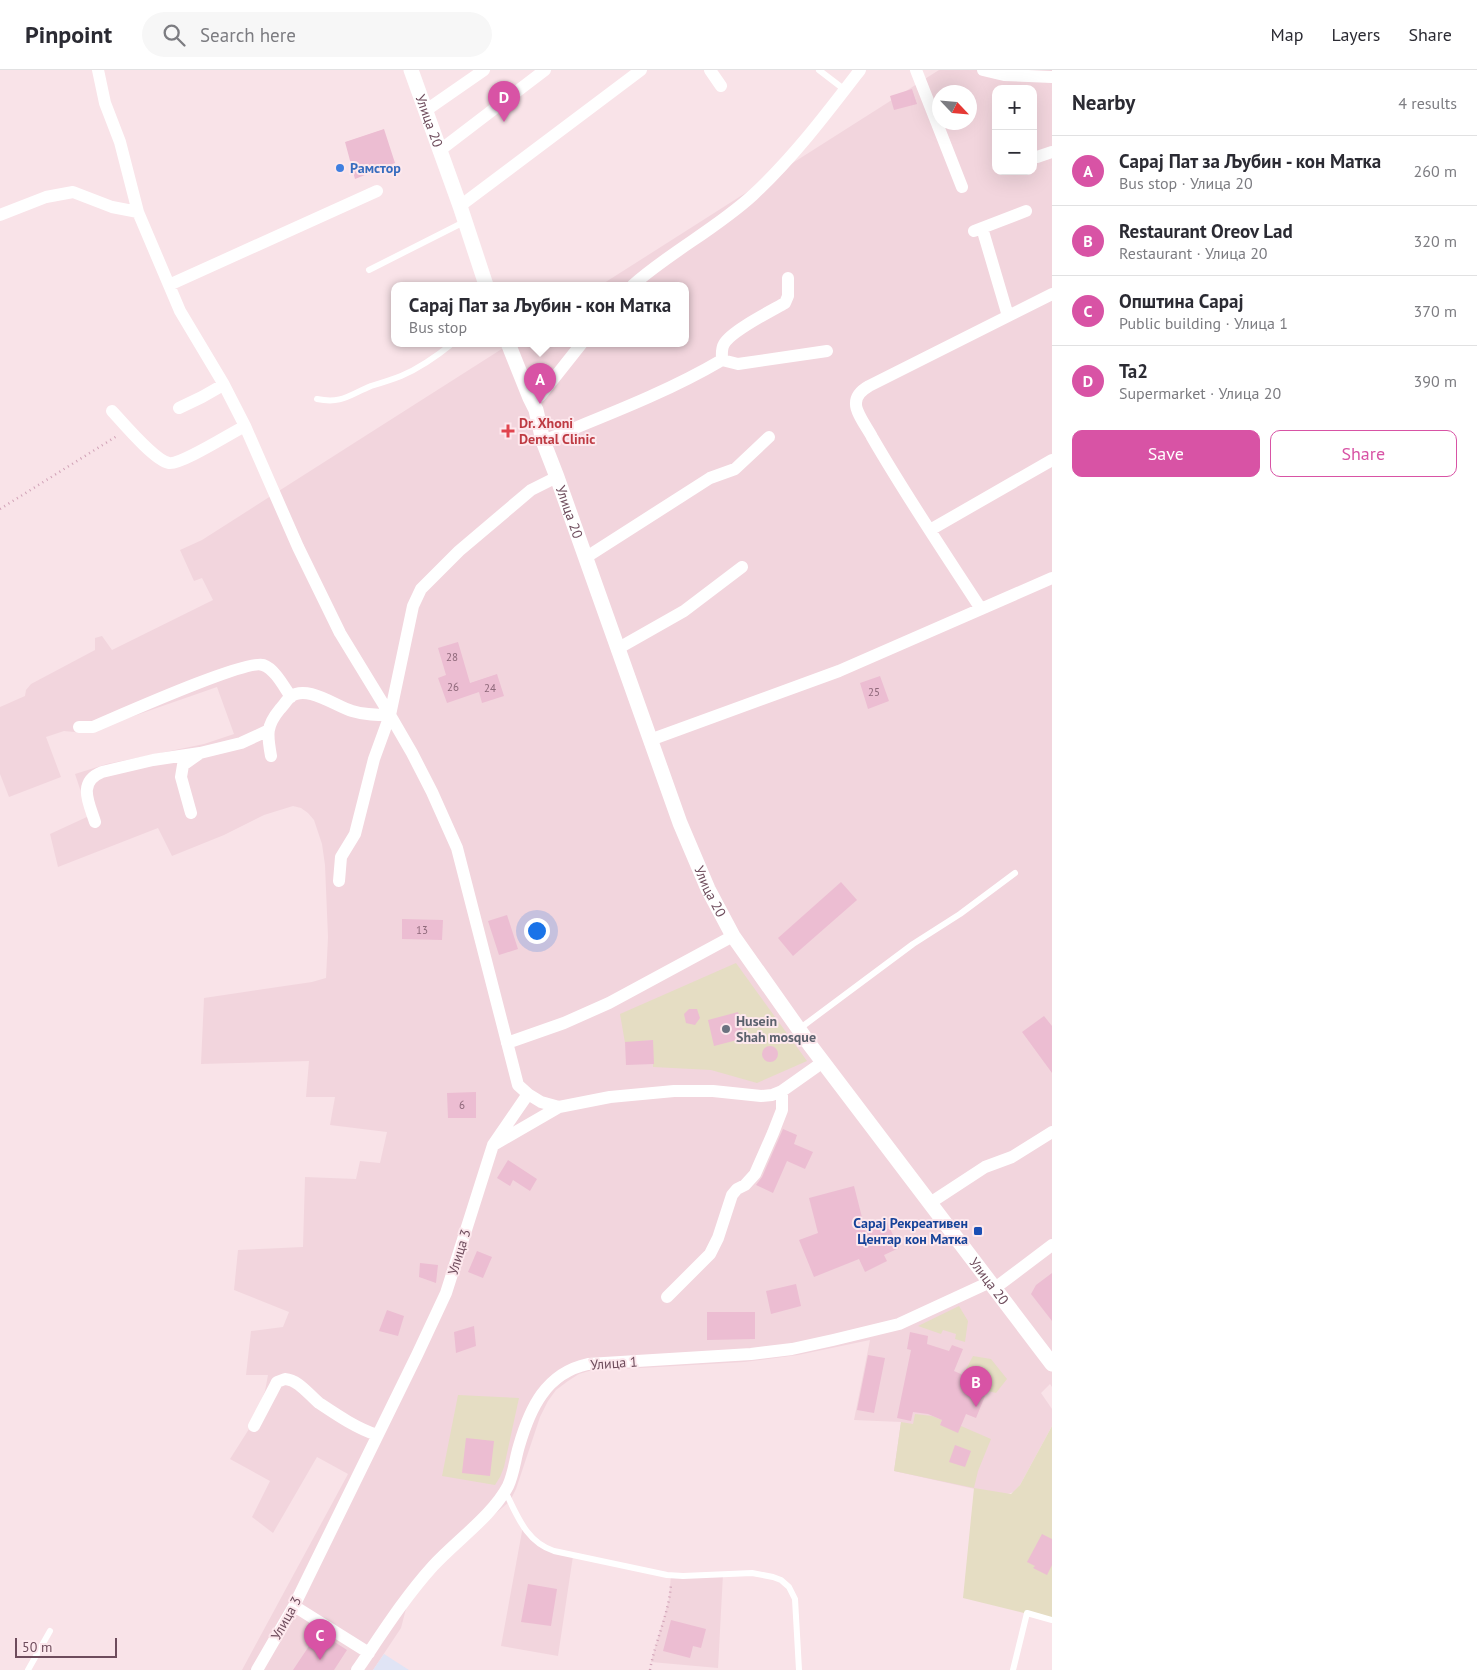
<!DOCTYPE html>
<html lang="en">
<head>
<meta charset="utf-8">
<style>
	:root { --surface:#fff; --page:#f7f7f7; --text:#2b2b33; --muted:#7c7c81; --line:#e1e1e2; --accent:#d853a5 }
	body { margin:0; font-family:"PT Sans",sans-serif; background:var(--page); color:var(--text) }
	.controls { position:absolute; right:15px; top:15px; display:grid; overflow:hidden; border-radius:10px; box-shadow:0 5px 20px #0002 }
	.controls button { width:45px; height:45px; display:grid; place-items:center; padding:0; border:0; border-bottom:1px solid var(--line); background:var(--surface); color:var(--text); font:25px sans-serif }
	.compass { position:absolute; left:932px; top:15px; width:45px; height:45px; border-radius:50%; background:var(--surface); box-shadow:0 5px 20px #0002; rotate:116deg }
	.scale { position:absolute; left:15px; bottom:12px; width:102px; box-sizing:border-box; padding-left:5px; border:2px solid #6e4c5c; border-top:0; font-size:14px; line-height:18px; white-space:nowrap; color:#6e4c5c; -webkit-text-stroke:4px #fde8ed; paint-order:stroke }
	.you { position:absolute; left:536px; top:860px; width:18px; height:18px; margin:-12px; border:4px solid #fff; border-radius:50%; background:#1a73e8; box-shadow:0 0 0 8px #1a73e833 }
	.badge { display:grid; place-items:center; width:32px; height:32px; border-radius:50%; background:var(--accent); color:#fff; font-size:16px; font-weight:700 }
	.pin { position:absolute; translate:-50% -41px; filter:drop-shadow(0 1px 2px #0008) }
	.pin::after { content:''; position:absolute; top:26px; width:18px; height:15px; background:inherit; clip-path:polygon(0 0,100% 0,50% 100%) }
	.popup { position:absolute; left:391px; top:212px; width:298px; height:65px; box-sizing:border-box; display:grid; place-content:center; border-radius:10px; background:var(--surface); filter:drop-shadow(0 1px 4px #0005); font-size:16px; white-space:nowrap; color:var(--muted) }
	.popup b { font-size:19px; color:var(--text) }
	.popup::after { content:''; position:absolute; left:50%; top:100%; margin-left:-10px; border:10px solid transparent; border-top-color:var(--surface) }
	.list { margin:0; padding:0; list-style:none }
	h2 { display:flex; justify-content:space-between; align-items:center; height:65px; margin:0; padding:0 20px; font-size:21px }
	h2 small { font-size:16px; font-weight:400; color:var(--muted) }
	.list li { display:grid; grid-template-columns:32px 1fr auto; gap:15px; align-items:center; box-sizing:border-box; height:70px; padding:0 20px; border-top:1px solid var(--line) }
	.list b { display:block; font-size:19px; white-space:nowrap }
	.list p { margin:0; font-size:16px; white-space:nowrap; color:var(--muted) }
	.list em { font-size:16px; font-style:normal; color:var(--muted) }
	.actions { display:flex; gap:10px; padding:15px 20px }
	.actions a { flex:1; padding:11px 0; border:1px solid var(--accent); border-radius:10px; text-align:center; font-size:18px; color:var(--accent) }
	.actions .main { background:var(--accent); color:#fff }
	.icon { flex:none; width:28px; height:28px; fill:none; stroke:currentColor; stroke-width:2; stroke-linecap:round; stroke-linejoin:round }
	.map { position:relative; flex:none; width:1052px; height:1600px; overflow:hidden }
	header { display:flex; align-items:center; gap:30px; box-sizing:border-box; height:70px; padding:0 25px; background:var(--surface); border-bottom:1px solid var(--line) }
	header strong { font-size:24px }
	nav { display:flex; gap:28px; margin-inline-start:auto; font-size:18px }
	.search { width:350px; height:45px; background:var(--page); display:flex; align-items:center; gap:12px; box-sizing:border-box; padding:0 18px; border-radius:28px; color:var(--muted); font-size:19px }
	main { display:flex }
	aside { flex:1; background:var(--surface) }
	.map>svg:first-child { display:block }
	.residential { fill:#f2d5dd; fill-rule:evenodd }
	.education { fill:#e0e4f5 }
	.green { fill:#e5ddc3 }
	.building { fill:#ecbdd2 }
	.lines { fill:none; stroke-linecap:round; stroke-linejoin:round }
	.path { stroke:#d0a1b6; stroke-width:2.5; stroke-dasharray:1 4; stroke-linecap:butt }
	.service { stroke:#fff; stroke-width:6 }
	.minor { stroke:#fff; stroke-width:12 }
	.tertiary { stroke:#fff; stroke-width:15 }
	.shop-dot { fill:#3f7fe0; stroke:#fde8ed; stroke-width:2 }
	.health-dot { fill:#e0444e; stroke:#fde8ed; stroke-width:2 }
	.worship-dot { fill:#6b7280; stroke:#fde8ed; stroke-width:2 }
	.transit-dot { fill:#1a4fb4; stroke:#fde8ed; stroke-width:2 }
	.labels { text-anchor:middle; stroke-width:4; stroke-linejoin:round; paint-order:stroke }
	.number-label { font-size:11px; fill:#8e687a }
	.street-label { font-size:14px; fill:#6e4c5c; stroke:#fde8ed }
	.shop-label { font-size:14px; font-weight:bold; fill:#366cbe; stroke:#fde8ed; text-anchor:start }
	.health-label { font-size:14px; font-weight:bold; fill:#be3a42; stroke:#fde8ed; text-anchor:start }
	.worship-label { font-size:14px; font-weight:bold; fill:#5b616d; stroke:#fde8ed; text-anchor:start }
	.transit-label { font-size:14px; font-weight:bold; fill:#164399; stroke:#fde8ed; text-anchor:end }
</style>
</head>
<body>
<header>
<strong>Pinpoint</strong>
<div class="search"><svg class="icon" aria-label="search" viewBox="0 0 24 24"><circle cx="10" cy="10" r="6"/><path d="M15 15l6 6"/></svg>Search here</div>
<nav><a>Map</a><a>Layers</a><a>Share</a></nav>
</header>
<main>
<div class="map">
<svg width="1052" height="1600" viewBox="0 0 1052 1600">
	<rect width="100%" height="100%" fill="#f9e3e8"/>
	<path class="residential" d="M939,0H1052V1317L1050,1314L1041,1323L1052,1339V1356L1020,1415L1014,1422L1007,1424L984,1421L894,1401L901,1352L854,1350L870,1270L798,1285L744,1292L589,1301L579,1304L568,1311L556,1320L548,1331L540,1347L516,1419L510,1431L457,1477L408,1531L401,1558L373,1600H242L348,1404L317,1387L273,1463L252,1447L270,1411L230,1389L249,1359L265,1321L268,1305H246L251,1261L283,1257L289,1242L234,1220L238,1180L303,1177L305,1107L356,1109L360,1091L380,1093L387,1062L330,1055L335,1027H306L309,991L201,994L204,928L312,912L326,908L328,867L325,795L322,774L314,750L308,743L301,738L293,736L264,745L224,765L172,786L158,758L58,797L50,764L89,746L75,704L107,694L204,674L234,664L217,617L85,663L64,661L46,667L61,707L9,727L0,704V637L25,626L26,620L31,614L95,580V568L102,566L112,580L213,530L202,508L194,511L180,480L202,470L511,273H685V215H601ZM996,19H1033V101H996ZM939,22H969V52H939Z
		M523,1456L534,1471L573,1486L558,1586L501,1576Z
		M723,1504L718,1598L651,1592L669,1529L671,1505Z"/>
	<path class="education" d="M384,1584L409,1600H373Z"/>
	<path class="green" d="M736,893L807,991L757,1013L711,1000L653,997V970L625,973L620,944Z
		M959,1236L968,1251L965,1272L955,1269L956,1264L943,1260L941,1264L918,1256Z
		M973,1286L991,1289L1007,1309L996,1323L977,1318L979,1312L963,1305Z
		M458,1325L519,1328L504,1397L500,1407L495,1415L442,1406Z
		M915,1344L932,1346L942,1350L940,1355L961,1356L991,1369L978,1401L974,1418L1011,1424L1020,1415L1052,1356V1550L963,1528L974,1418L894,1401L901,1352L913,1354Z"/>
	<path class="building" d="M912,19L917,34L894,40L890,26Z
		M384,59L395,93L355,109L345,72Z
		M458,572L470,613L497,604L504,626L482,633L479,622L447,633L438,608L446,605L438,578Z
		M880,606L889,631L868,639L860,613Z
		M841,812L857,830L793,886L778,868Z
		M507,845L518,879L499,885L488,851Z
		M402,849L443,850L442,870L402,869Z
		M689,939H697L700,948L695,955L686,953L684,944Z
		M738,942L745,968L714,976L708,950Z
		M1044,946L1052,956V1003L1022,962Z
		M653,970L654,994L626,995L625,972Z
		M762 984a8 8 0 1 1 16 0a8 8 0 1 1-16 0Z
		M476,1022V1048H448L447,1023Z
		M783,1059L797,1065L794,1074L813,1082L805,1099L787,1091L773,1123L756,1115L762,1107Z
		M508,1090L537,1109L530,1121L513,1110L510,1116L497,1108Z
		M854,1116L866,1163L887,1152L899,1178L884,1185L887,1191L865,1202L859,1189L814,1207L799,1170L818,1163L809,1128Z
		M477,1181L492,1187L483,1208L468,1202Z
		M420,1193L438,1195L436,1213L419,1207Z
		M1052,1203V1251L1031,1224L1036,1215Z
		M796,1214L801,1236L771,1244L766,1221Z
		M387,1240L404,1246L398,1266L379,1261Z
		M707,1242H755V1269L707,1270Z
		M474,1256L476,1276L456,1283L454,1262Z
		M910,1262L928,1266L927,1274L949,1281L952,1275L963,1279L954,1301L979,1312L975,1322L985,1326L976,1348L966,1344L958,1363L940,1355L942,1350L928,1344L913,1342L911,1351L897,1348L911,1280L907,1279Z
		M868,1285L885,1288L874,1343L857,1340Z
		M466,1368L494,1371L490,1406L462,1403Z
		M955,1375L971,1381L965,1397L949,1392Z
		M1042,1464L1052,1469V1495L1047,1505L1033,1498L1035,1496L1027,1492Z
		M528,1514L557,1519L551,1556L521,1552Z
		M671,1550L706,1559L701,1578L693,1576L690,1588L663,1581Z
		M330,1569L347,1580L334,1600H293L311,1573L323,1580Z"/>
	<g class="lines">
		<path class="path" d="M0,439L117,366
			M650,1600C655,1571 669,1544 671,1514"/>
		<path class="service" d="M819,0L845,20
			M369,200L464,152
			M317,329C342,334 349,325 371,316C381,313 391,310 401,306C420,298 437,286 453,273
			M799,959L913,874L960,844L1015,803
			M505,1421C517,1445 526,1472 554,1481L667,1505L683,1506L752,1503L773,1507L781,1510L789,1517L795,1529L799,1600
			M28,1600L50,1561
			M1013,1600L1027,1543L1052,1550"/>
		<path class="minor" d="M98,0L105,33L120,72L138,142L180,241L223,313L245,356L298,477L340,563L390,645L412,683L432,722L457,778L518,1015L528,1024L493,1075L446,1223L417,1285L294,1536L257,1600
			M710,0L721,16
			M916,0L962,117
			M983,0L1004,5L1052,7
			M425,41L484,0
			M439,81L545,0
			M1037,87L1052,82
			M460,136L641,0
			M0,145L46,127L73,122L112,137L138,142
			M982,158L1008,246
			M974,161L1026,141
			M169,215L377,121
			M633,215C670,182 716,159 753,125C793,88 827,43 860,0
			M722,290C722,284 721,279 724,274C731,261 771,241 785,233L788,226V208
			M530,328L540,326L582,273
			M179,338L202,327L223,315
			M112,341C123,353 155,391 169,393C181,395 231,363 245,356
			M543,371C604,346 666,323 722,290L738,294L827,281
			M930,460L1052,390
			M585,488L710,408L735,399L769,367
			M981,539C944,482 906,426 872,367C868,359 855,342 856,333C856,325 862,320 869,316L1052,224
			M617,579L684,541L742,497
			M79,657H93C117,647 246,589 263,595C275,599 284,617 291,627
			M650,670L839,601L1052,508
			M271,686C267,664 266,656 280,639C283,636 287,630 290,627C307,614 335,636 352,641C365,645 377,645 390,645
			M191,743L181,707L183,695L200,683L241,673L267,661
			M95,752C89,733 77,712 102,702L153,690L200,683
			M339,811L341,787L355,764L374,689L390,645L413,536L421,519L459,481L531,420L557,407
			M507,973L564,953L609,933L733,866
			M528,1024L541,1032L559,1037
			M495,1074L559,1037L610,1027L674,1021H713L761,1026L772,1025L782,1021L823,992
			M930,1133L985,1097L1012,1087L1052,1062
			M995,1218L1052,1175
			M667,1227L710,1184L718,1168L732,1125L737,1119L745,1115L755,1104L773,1063L782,1040V1021
			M254,1356L275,1316L277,1312L285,1309C299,1310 309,1325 319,1333C337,1345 356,1358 377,1365
			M294,1536L369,1583
			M357,1600C381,1565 404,1528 433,1496C456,1471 493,1445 508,1416C514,1403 515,1389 519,1376C530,1338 546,1303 588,1294L751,1284L792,1279L833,1270L899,1254L990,1212"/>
		<g class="tertiary">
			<path id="s1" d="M411,0L460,136L486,215"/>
			<path id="s2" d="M508,273L530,328L536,340L543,371L557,407L680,753L708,819L733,866L810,975L1052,1294"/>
		</g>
	</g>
	<circle class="shop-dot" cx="340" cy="98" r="5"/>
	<path class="health-dot" d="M505.5 353.5h5v5h5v5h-5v5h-5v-5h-5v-5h5z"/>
	<circle class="worship-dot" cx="726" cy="959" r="5"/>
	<rect class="transit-dot" x="973" y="1156" width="10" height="10" rx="2.5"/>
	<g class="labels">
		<g class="number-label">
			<text x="452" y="591">28</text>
			<text x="453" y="621">26</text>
			<text x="490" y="622">24</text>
			<text x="874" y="626">25</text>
			<text x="422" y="864">13</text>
			<text x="462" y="1039">6</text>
		</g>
		<g class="street-label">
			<text dy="5" stroke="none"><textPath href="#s1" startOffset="54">Улица 20</textPath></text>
			<text dy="5" stroke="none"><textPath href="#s2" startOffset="180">Улица 20</textPath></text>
			<text dy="5" stroke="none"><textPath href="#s2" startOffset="585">Улица 20</textPath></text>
			<text transform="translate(459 1182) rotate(-73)" y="5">Улица 3</text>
			<text dy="5" stroke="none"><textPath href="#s2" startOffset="1065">Улица 20</textPath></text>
			<text transform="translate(614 1293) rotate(-4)" y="5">Улица 1</text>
			<text transform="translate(286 1548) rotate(-61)" y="5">Улица 3</text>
		</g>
		<g class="shop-label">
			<text x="350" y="103">Рамстор</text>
		</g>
		<g class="health-label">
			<text x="519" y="358">Dr. Xhoni<tspan x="519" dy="16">Dental Clinic</tspan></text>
		</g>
		<g class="worship-label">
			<text x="736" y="956">Husein<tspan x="736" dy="16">Shah mosque</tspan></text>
		</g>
		<g class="transit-label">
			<text x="968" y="1158">Сарај Рекреативен<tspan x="968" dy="16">Центар кон Матка</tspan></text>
		</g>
	</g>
</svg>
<div class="controls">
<button>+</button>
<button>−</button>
</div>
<svg class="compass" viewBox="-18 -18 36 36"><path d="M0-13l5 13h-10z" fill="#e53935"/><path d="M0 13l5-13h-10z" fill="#7c7c81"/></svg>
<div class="scale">50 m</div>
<div class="you"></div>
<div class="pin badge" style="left:540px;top:334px">A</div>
<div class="popup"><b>Сарај Пат за Љубин - кон Матка</b>Bus stop</div>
<div class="pin badge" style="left:976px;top:1337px">B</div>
<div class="pin badge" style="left:320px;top:1590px">C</div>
<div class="pin badge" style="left:504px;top:52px">D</div>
</div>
<aside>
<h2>Nearby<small>4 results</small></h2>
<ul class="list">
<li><span class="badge">A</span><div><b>Сарај Пат за Љубин - кон Матка</b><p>Bus stop · Улица 20</p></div><em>260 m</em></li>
<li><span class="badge">B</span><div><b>Restaurant Oreov Lad</b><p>Restaurant · Улица 20</p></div><em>320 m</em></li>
<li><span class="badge">C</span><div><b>Општина Сарај</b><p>Public building · Улица 1</p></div><em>370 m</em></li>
<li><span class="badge">D</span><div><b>Ta2</b><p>Supermarket · Улица 20</p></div><em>390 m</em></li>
</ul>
<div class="actions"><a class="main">Save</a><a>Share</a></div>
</aside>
</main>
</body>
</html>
